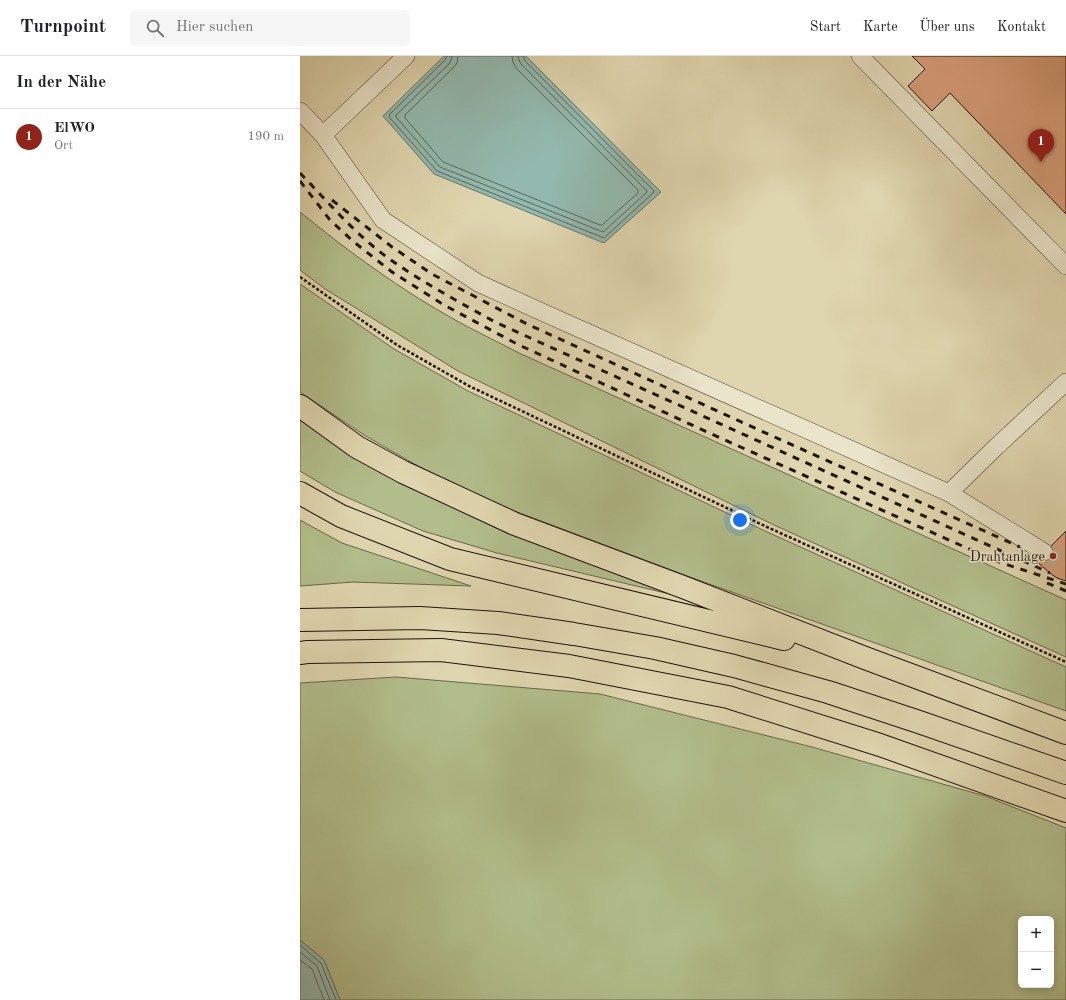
<!DOCTYPE html>
<html lang="de">
<head>
<meta charset="utf-8">
<style>
	:root { --surface:#fff; --page:#f6f6f6; --text:#202124; --muted:#757577; --line:#e0e0e0; --accent:#8f2418 }
	body { margin:0; font-family:"Old Standard TT",serif; background:var(--page); color:var(--text) }
	.controls { position:absolute; right:12px; bottom:12px; display:grid; overflow:hidden; border-radius:6px; box-shadow:0 2px 10px #0003 }
	.controls button { width:36px; height:36px; display:grid; place-items:center; padding:0; border:0; border-bottom:1px solid var(--line); background:var(--surface); color:var(--text); font:20px sans-serif }
	.you { position:absolute; left:440px; top:464px; width:14px; height:14px; margin:-10px; border:3px solid #fff; border-radius:50%; background:#1a73e8; box-shadow:0 0 0 6px #1a73e833 }
	.badge { display:grid; place-items:center; width:26px; height:26px; border-radius:50%; background:var(--accent); color:#fff; font-size:13px; font-weight:700 }
	.pin { position:absolute; translate:-50% -33px; filter:drop-shadow(0 1px 2px #0008) }
	.pin::after { content:''; position:absolute; top:21px; width:14px; height:12px; background:inherit; clip-path:polygon(0 0,100% 0,50% 100%) }
	.list { margin:0; padding:0; list-style:none }
	h2 { display:flex; justify-content:space-between; align-items:center; height:52px; margin:0; padding:0 16px; font-size:17px }
	h2 small { font-size:13px; font-weight:400; color:var(--muted) }
	.list li { display:grid; grid-template-columns:26px 1fr auto; gap:12px; align-items:center; box-sizing:border-box; height:56px; padding:0 16px; border-top:1px solid var(--line) }
	.list b { display:block; font-size:15px; white-space:nowrap }
	.list p { margin:0; font-size:13px; white-space:nowrap; color:var(--muted) }
	.list em { font-size:13px; font-style:normal; color:var(--muted) }
	.icon { flex:none; width:22px; height:22px; fill:none; stroke:currentColor; stroke-width:2; stroke-linecap:round; stroke-linejoin:round }
	.map { position:relative; flex:none; width:766px; height:944px; overflow:hidden }
	header { display:flex; align-items:center; gap:24px; box-sizing:border-box; height:56px; padding:0 20px; background:var(--surface); border-bottom:1px solid var(--line) }
	header strong { font-size:19px }
	nav { display:flex; gap:22px; margin-inline-start:auto; font-size:14px }
	.search { width:280px; height:36px; background:var(--page); display:flex; align-items:center; gap:10px; box-sizing:border-box; padding:0 14px; border-radius:6px; color:var(--muted); font-size:15px }
	main { display:flex }
	aside { flex:1; background:var(--surface) }
	.map>svg:first-child { display:block }
	.green { fill:#b1bd8b; stroke:#68684c; fill-rule:evenodd }
	.water { fill:#93b8ad; stroke:#65766d }
	.lines { fill:none; stroke-linecap:round; stroke-linejoin:round }
	.shore { stroke:#59665c; stroke-width:1 }
	.building { fill:#d99f7a; stroke:#1f130c }
	.minor-tunnel { stroke:#b9ae8e; stroke-width:17; stroke-dasharray:17 8; stroke-linecap:butt }
	.minor-casing { stroke:#4f4434; stroke-width:18 }
	.highway-casing { stroke:#1f130c; stroke-width:24 }
	.path { stroke:#1f130c; stroke-width:2.5; stroke-dasharray:3 2; stroke-linecap:butt }
	.minor { stroke:#eae4ca; stroke-width:17 }
	.highway { stroke:#dfd5ae; stroke-width:22 }
	.rail { stroke:#1f130c; stroke-width:3; stroke-dasharray:7 7; stroke-linecap:butt }
	.poi-dot { fill:#8f2418; stroke:#eae4ca; stroke-width:1.5 }
	.labels { text-anchor:middle; stroke-width:3; stroke-linejoin:round; paint-order:stroke }
	.poi-label { font-size:14px; fill:#1f130c; stroke:#eae4ca; text-anchor:end }
</style>
</head>
<body>
<header>
<strong>Turnpoint</strong>
<div class="search"><svg class="icon" aria-label="search" viewBox="0 0 24 24"><circle cx="10" cy="10" r="6"/><path d="M15 15l6 6"/></svg>Hier suchen</div>
<nav><a>Start</a><a>Karte</a><a>Über uns</a><a>Kontakt</a></nav>
</header>
<main>
<aside>
<h2>In der Nähe<small></small></h2>
<ul class="list">
<li><span class="badge">1</span><div><b>ElWO</b><p>Ort</p></div><em>190 m</em></li>
</ul>
</aside>
<div class="map">
<svg width="766" height="944" viewBox="0 0 766 944">
	<rect width="100%" height="100%" fill="#dfd5ae"/>
	<filter id="stains"><feTurbulence type="fractalNoise" baseFrequency=".005" numOctaves="4"/><feColorMatrix values="0 0 0 0 .2 0 0 0 0 .09 0 0 0 0 .02 0 0 0 .5 -.17"/></filter>
	<radialGradient id="worn" r=".72"><stop offset=".6" stop-color="#630" stop-opacity="0"/><stop offset="1" stop-color="#630" stop-opacity=".3"/></radialGradient>
	<path class="green" d="M0,156C49,196 101,234 157,265C177,276 198,286 219,297L766,544V601L474,469L158,315L25,233L0,214Z
		M0,228L94,293L168,335L465,475L766,611V655L387,520L217,456L132,418L64,379L0,336Z
		M0,359L395,544L197,497L123,475L35,436L0,415Z
		M0,464L42,487L171,530L53,526L0,530Z
		M96,621L300,638L512,691L685,740L766,772V944H40L24,904L0,884V627ZM721,863H751V929H721Z"/>
	<path class="water" d="M144,0H226L361,136L304,187L134,118L83,60Z
		M0,884L24,904L40,944H0Z"/>
	<g class="lines">
		<path class="shore" d="M147,0L145,4L90,58L89,61L137,115L304,182L353,137L354,135L225,5L223,0
			M152,0L151,4L149,8L96,59V61L140,111L303,176L346,137L347,135L221,8L219,4L218,0
			M158,0L157,7L153,12L105,59V62L143,106L300,169H302L338,137V134L216,12L213,6L212,0
			M0,889L21,907L36,944
			M0,896L17,910L30,944
			M0,904L12,913L24,944"/>
	</g>
	<path class="building" d="M612,0H766V158L650,37L632,55L608,30L625,13Z
		M766,475V525L757,522L751,518L736,505Z"/>
	<g class="lines">
		<path class="minor-tunnel" d="M744,496L763,507L766,508"/>
		<defs>
			<path id="minor" d="M560,0L766,210
				M0,55L23,79L83,164L178,227L262,265L649,437L744,496
				M23,79L106,0
				M649,437L697,390L766,326"/>
			<path id="highway" d="M0,350L57,391L103,416L215,468L383,531L565,602L766,677
				M0,437L41,460L150,503L484,583
				M0,564L120,562L198,567L274,578L355,592L434,610L528,636L619,666L766,717
				M0,597L7,596L141,594L269,610L428,641L580,689L766,755"/>
		</defs>
		<use href="#minor" class="minor-casing"/>
		<use href="#highway" class="highway-casing"/>
		<path class="path" d="M0,221L97,289L169,330L467,471L766,606"/>
		<use href="#minor" class="minor"/>
		<use href="#highway" class="highway"/>
		<path class="rail" d="M0,117C28,146 55,178 88,202C122,226 159,246 195,266L750,517
			M0,125L30,164L54,186L92,216L144,249L217,288L407,376L696,505L766,528
			M32,144L92,191L132,218L227,268L459,374L720,491
			M747,527L766,535"/>
	</g>
	<circle class="poi-dot" cx="753" cy="500" r="4"/>
	<g class="labels">
		<g class="poi-label">
			<text x="745" y="505">Drahtanlage</text>
		</g>
	</g>
	<rect width="100%" height="100%" filter="url(#stains)"/>
	<rect width="100%" height="100%" fill="url(#worn)"/>
</svg>
<div class="controls">
<button>+</button>
<button>−</button>
</div>
<div class="you"></div>
<div class="pin badge" style="left:741px;top:106px">1</div>
</div>
</main>
</body>
</html>
